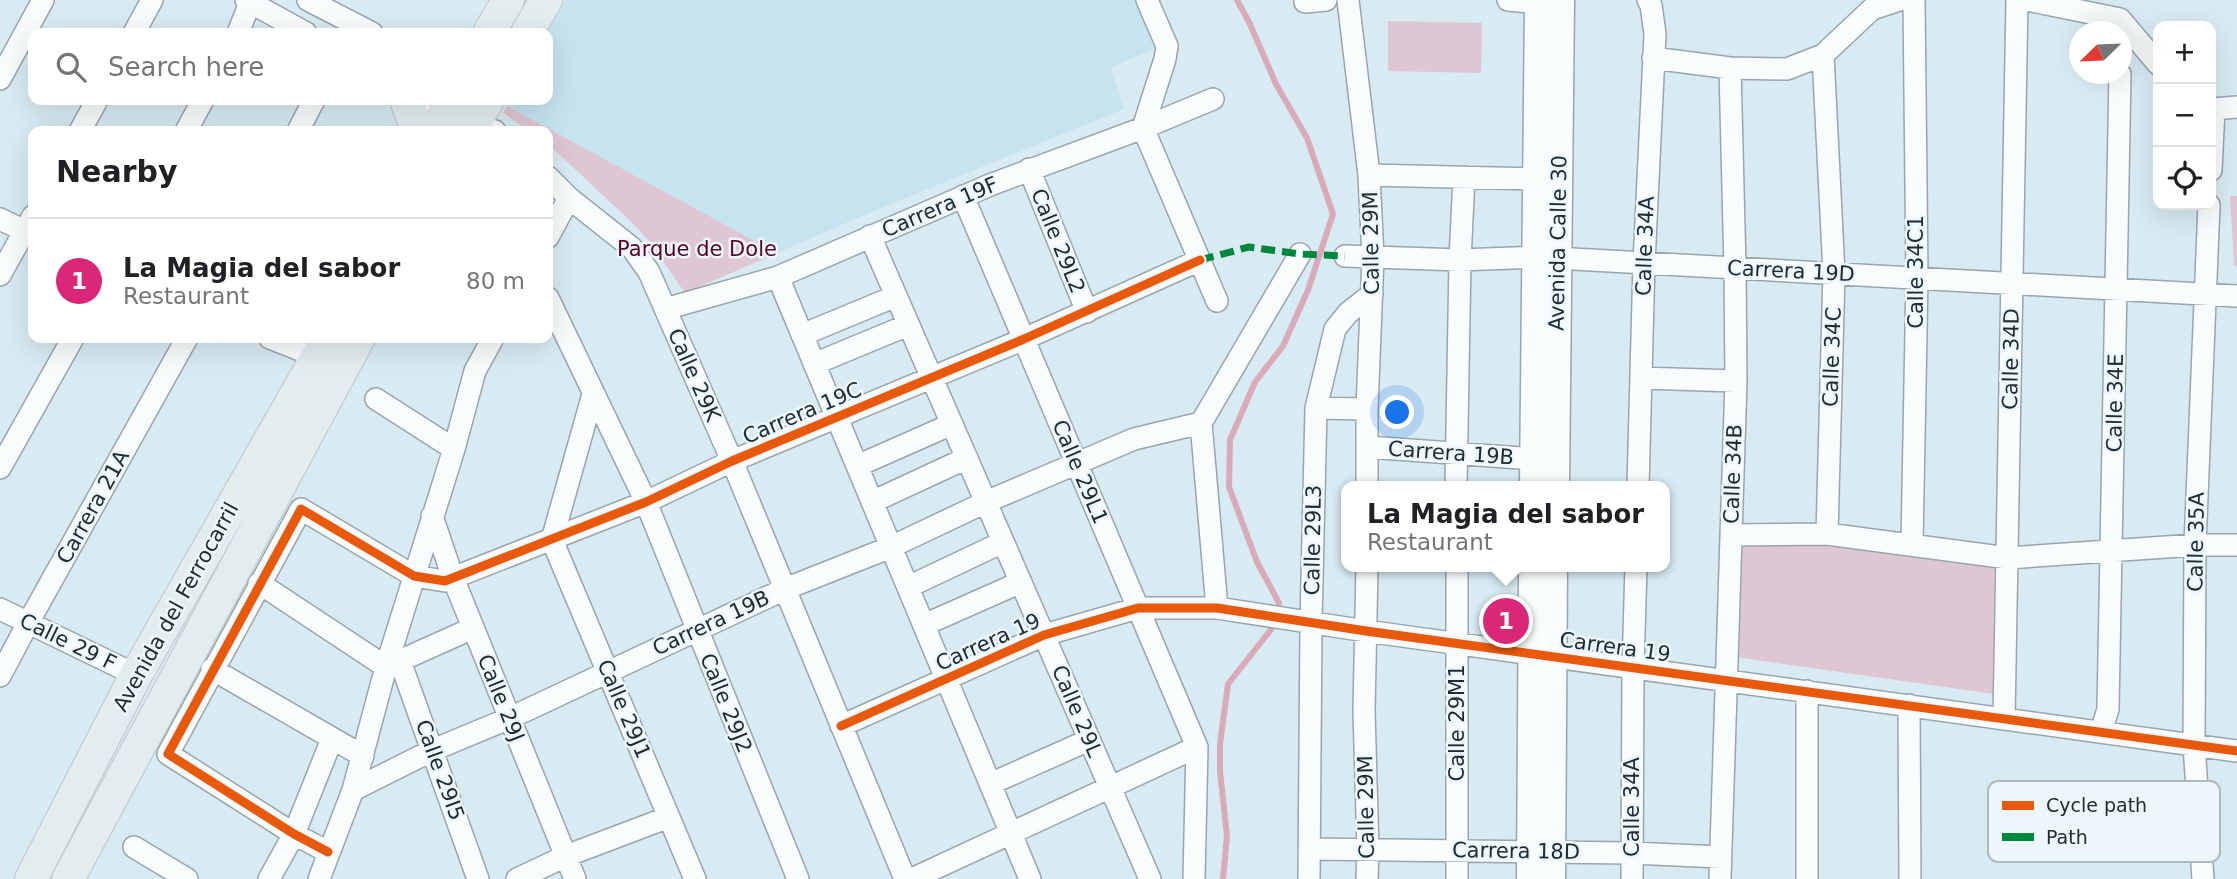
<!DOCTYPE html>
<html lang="en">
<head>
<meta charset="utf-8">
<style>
	:root { --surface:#fff; --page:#f2f2f2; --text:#202124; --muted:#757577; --line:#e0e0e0; --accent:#db2777 }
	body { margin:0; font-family:"DejaVu Sans",sans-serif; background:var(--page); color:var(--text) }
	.controls { position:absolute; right:21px; top:21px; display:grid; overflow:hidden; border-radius:14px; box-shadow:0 7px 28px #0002 }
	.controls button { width:63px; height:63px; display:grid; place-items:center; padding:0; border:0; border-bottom:2px solid var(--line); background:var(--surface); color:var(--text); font:35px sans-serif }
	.compass { position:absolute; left:2069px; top:21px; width:63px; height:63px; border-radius:50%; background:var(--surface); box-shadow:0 7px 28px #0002; rotate:247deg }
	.you { position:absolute; left:1398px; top:413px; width:24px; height:24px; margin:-18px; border:5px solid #fff; border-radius:50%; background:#1a73e8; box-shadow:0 0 0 10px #1a73e833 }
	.badge { display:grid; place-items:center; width:46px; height:46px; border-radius:50%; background:var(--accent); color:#fff; font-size:23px; font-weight:700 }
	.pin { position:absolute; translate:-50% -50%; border:4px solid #fff; box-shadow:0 2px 7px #0006 }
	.popup { position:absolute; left:1341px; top:481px; width:329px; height:91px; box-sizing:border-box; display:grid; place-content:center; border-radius:14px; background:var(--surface); filter:drop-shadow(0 2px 5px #0005); font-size:23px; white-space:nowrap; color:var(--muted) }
	.popup b { font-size:26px; color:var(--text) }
	.popup::after { content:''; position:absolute; left:50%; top:100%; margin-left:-14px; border:14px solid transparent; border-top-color:var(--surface) }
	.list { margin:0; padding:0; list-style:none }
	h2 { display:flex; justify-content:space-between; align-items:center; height:91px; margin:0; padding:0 28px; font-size:30px }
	h2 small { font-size:23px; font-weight:400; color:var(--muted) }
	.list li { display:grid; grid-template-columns:46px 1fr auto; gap:21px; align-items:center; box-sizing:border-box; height:126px; padding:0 28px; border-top:2px solid var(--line) }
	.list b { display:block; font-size:26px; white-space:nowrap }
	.list p { margin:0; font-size:23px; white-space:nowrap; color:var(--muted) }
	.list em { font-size:23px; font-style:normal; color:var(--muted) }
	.icon { flex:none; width:38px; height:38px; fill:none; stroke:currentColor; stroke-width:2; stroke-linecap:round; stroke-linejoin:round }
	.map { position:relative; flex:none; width:2237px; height:879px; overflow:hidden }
	.search { position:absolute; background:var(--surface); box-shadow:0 7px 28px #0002; left:28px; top:28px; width:525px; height:77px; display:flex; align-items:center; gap:18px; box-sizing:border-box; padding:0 24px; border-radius:14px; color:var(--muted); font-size:26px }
	.panel { position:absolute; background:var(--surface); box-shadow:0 7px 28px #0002; left:28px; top:126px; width:525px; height:217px; border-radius:14px }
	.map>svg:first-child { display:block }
	.built { fill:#c6e3f0 }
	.green { fill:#dec7d2 }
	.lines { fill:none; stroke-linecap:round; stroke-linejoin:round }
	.stream { stroke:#d9abb9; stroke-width:6 }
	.street-casing { stroke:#98a6ac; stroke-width:24 }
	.secondary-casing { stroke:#98a6ac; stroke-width:31 }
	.primary-casing { stroke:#bcc6c9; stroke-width:34 }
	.street { stroke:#f9fcfd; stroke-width:21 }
	.secondary { stroke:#f9fcfd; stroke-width:28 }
	.primary { stroke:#e3edf0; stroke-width:32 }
	.quiet { stroke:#00873e; stroke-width:7; stroke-dasharray:14 7; stroke-linecap:butt }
	.cycleway-casing { stroke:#ebf7fd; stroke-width:13 }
	.cycleway { stroke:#e8590c; stroke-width:9 }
	.labels { text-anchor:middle; stroke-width:5; stroke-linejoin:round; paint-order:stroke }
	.street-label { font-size:21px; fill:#202c32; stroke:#ebf7fd }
	.park-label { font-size:21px; fill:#5b0128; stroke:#ebf7fd }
	.key { fill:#ebf7fd; stroke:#aebac0; stroke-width:2 }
	.key-label { font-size:19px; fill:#202c32 }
</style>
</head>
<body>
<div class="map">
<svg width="2237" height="879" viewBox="0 0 2237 879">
	<rect width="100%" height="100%" fill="#d8eaf2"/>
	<path class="built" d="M565,0H1135L1159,46L1111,68L1124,109L871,212L777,253L507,106L511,100H548L547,33Z"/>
	<path class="green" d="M1388,21L1482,23L1481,73L1388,71Z
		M507,106L777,253L685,293L648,240L624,215L548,144V131H529L503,113Z
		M2230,196H2237V266H2234Z
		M1743,537L1998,556L2001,695L1735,657Z"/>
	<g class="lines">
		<path class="stream" d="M1223,879L1227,836L1220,771V744L1228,684L1273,627L1279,603L1257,562L1229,487L1230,440L1255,382L1283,346L1308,290L1333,214L1307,138L1276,84L1249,22L1237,0"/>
		<defs>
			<path id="street" d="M246,0L306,33
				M308,0L372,33
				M1147,0L1167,46L1165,59L1143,128L1217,301
				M1348,0L1369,175L1373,257L1367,409V486
				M1508,0L1539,3
				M2027,0L2120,19L2158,64
				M1305,2L1326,0
				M134,33L152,0
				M238,33L251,0
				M1823,55L1834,273L1827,534
				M1653,58L1730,68L1787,69L1823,55L1872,9L1899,0
				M0,79L43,0
				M427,100L474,125L495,131
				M2211,107L2214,109L2237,107
				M80,131L97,100
				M186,131L203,100
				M298,131L314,100
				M1029,169L1087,312
				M2211,170L2214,109
				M1369,175L1537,179
				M548,177L569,198L632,248L649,272L732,461L905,879
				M963,196L1197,747L1194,879
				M0,219L33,235
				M870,236L1150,879
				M548,237L569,198
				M1345,256L1460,260L1537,257L2237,296
				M0,275L33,216
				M778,277L1030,879
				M548,298L646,502L798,879
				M665,309L778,277L990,185L1143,128L1213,99
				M802,335L896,296
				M270,338L318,357
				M814,364L908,325
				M1641,378L1736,381
				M593,394L552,540L695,879
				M376,399L454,449
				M1316,408L1367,409
				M1368,447L1535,459
				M857,466L952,424
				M0,468L73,338
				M1456,486L1460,260L1464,177
				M1638,486L1644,263L1655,34L1651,5L1648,0
				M872,502L967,458
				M432,516L453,578L575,879
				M1731,535L1827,534L2008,558L2195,545H2237
				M1912,544L1917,278L1914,0
				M1367,567L1364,711L1368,850L1367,879
				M1457,567V879
				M259,583L386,667L473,628
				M908,587L1003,542
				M1217,608L1201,423L1300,254
				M0,609L136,675
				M924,625L1021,582
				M400,661L478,879
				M212,669L363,756
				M0,676L28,623L187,338
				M1909,705L1910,879
				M2004,719L2017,0
				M841,726L1044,635L1138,608H1217L1366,631L2237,751
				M2101,732L2108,709L2120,74
				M990,784L1089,740
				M353,790L433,750L510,718L785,589L891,547L986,502L1134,439L1201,423
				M134,847L187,879
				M1311,849L1632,853L1720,857
				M328,852L294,834L168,754L301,509L414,576L445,581L646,502L732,461L1024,339L1200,260
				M269,879L294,834L332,739
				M319,879L353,790L386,667L454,449L475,371L493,338
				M517,879L566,856L669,817
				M912,879L1197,747
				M1309,879L1311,623L1316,408L1335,329L1348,313L1372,294
				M1632,879L1633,667L1636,567
				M1720,879L1736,381L1735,268L1730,68
				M1807,879V691
				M2203,879L2194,745L2195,545L2209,205"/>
			<path id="secondary" d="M1534,486L1539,0
				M1555,486L1560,0
				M1531,879L1533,567
				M1551,879L1553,567"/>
			<path id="primary" d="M489,33L508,0
				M527,33L546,0
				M406,100L417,131
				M434,131L451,100
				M470,131L488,100
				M31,879L136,675L328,338
				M68,879L359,338"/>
		</defs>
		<use href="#street" class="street-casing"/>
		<use href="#secondary" class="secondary-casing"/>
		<use href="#primary" class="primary-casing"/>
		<use href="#street" class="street"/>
		<use href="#secondary" class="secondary"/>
		<use href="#primary" class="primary"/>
		<path class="quiet" d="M1200,260L1249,247L1300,254L1345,256"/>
		<defs>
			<path id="cycleway" d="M841,726L1044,635L1138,608H1217L1366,631L2237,751
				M328,852L294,834L168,754L301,509L414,576L445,581L646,502L732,461L1024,339L1200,260"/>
		</defs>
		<use href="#cycleway" class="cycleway-casing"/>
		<use href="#cycleway" class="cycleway"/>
	</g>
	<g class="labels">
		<g class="street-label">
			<text transform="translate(940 207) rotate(-23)" y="7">Carrera 19F</text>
			<text transform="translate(1058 241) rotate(68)" y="7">Calle 29L2</text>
			<text transform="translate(1371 243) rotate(-91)" y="7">Calle 29M</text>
			<text transform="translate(1558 243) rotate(-89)" y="7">Avenida Calle 30</text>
			<text transform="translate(1645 246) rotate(-88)" y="7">Calle 34A</text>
			<text transform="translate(1791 271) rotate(3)" y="7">Carrera 19D</text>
			<text transform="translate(1916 272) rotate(-90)" y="7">Calle 34C1</text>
			<text transform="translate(1832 357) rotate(-88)" y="7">Calle 34C</text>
			<text transform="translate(2011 359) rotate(-89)" y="7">Calle 34D</text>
			<text transform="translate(694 375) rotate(66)" y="7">Calle 29K</text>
			<text transform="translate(2115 403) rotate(-89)" y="7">Calle 34E</text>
			<text transform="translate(802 413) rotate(-23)" y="7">Carrera 19C</text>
			<text transform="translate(1451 453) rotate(4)" y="7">Carrera 19B</text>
			<text transform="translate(1080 472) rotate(67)" y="7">Calle 29L1</text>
			<text transform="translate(1733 474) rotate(-88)" y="7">Calle 34B</text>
			<text transform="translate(93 507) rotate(-61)" y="7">Carrera 21A</text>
			<text transform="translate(1313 540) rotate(-89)" y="7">Calle 29L3</text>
			<text transform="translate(2196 542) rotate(-89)" y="7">Calle 35A</text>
			<text transform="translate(176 607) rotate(-61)" y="7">Avenida del Ferrocarril</text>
			<text transform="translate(711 623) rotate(-25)" y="7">Carrera 19B</text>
			<text transform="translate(68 642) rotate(26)" y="7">Calle 29 F</text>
			<text transform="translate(988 642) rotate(-24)" y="7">Carrera 19</text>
			<text transform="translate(1615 647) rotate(8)" y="7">Carrera 19</text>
			<text transform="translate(501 698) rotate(68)" y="7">Calle 29J</text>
			<text transform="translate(726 703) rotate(68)" y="7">Calle 29J2</text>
			<text transform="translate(624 709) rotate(67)" y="7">Calle 29J1</text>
			<text transform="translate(1077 711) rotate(67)" y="7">Calle 29L</text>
			<text transform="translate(1457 723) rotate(-90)" y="7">Calle 29M1</text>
			<text transform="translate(440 770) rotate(70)" y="7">Calle 29I5</text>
			<text transform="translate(1366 807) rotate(-91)" y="7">Calle 29M</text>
			<text transform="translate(1632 807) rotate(-90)" y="7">Calle 34A</text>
			<text transform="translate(1516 851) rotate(1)" y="7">Carrera 18D</text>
		</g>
		<g class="park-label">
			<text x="697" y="256">Parque de Dole</text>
		</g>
	</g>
	<rect x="1988" y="781" width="232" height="81" rx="10" class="key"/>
	<rect x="2002" y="801" width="32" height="9" fill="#e8590c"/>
	<rect x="2002" y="833" width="32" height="8" fill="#00873e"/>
	<g class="key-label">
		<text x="2046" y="812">Cycle path</text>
		<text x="2046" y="844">Path</text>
	</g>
</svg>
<div class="controls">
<button>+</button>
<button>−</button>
<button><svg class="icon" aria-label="locate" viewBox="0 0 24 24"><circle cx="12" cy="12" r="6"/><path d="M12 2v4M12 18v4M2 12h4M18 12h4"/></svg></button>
</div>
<svg class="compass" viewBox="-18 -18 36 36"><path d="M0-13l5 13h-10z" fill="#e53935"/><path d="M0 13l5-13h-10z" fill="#757577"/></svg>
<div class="you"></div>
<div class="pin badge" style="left:1506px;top:621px">1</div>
<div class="popup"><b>La Magia del sabor</b>Restaurant</div>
<div class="search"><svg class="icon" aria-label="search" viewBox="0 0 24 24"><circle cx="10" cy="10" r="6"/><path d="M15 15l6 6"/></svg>Search here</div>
<section class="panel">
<h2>Nearby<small></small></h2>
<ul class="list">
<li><span class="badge">1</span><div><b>La Magia del sabor</b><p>Restaurant</p></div><em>80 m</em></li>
</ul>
</section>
</div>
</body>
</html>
